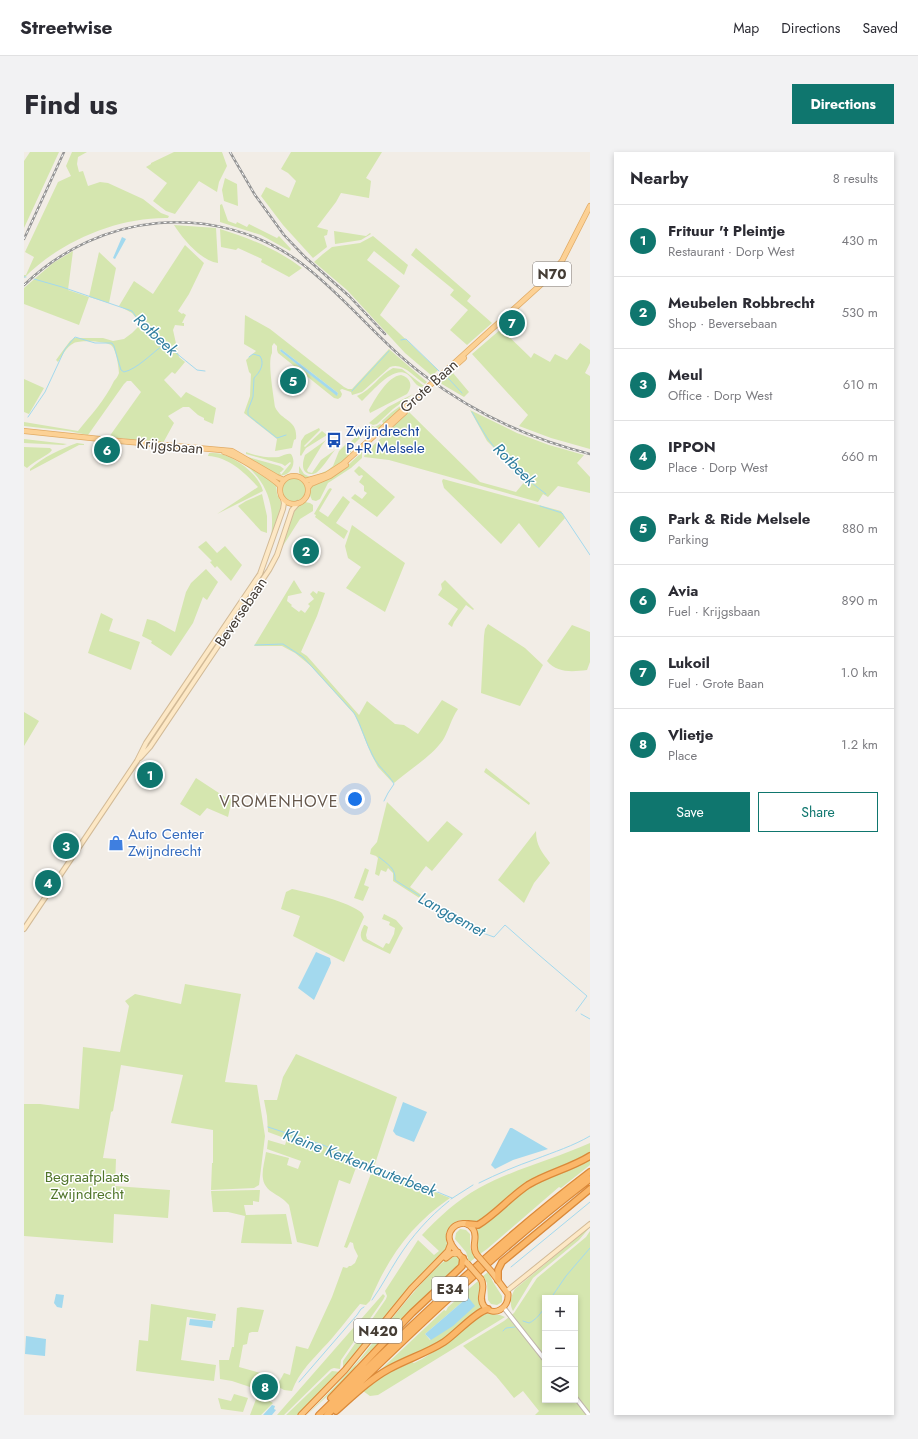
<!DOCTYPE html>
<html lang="en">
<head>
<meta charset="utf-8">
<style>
	:root { --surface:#fff; --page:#f2f2f3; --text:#2b2b33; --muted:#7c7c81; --line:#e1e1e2; --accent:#0f766e }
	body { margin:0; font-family:Jost,sans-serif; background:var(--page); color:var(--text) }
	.controls { position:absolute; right:12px; bottom:12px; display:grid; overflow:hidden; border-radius:0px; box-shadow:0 2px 6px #0003 }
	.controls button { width:36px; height:36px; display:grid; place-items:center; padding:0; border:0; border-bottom:1px solid var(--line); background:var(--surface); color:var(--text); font:20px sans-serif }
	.you { position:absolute; left:331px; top:647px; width:14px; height:14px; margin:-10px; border:3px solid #fff; border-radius:50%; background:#1a73e8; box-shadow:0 0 0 6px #1a73e833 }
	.badge { display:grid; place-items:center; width:26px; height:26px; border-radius:50%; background:var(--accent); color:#fff; font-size:13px; font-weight:700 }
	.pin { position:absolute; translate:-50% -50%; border:2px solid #fff; box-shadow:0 1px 4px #0006 }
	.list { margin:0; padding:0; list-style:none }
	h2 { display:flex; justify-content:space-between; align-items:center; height:52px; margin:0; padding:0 16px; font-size:17px }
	h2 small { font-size:13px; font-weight:400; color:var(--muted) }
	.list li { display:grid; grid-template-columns:26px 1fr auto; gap:12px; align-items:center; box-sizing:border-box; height:72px; padding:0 16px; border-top:1px solid var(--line) }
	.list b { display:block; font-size:15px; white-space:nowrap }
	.list p { margin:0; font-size:13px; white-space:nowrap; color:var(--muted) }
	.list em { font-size:13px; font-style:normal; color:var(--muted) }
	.actions { display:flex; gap:8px; padding:12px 16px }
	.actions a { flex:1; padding:9px 0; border:1px solid var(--accent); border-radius:0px; text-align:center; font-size:14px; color:var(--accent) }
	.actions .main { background:var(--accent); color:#fff }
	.icon { flex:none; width:22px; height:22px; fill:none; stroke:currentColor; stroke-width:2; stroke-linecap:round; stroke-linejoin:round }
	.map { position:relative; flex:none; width:566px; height:1263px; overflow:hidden; border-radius:0px }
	header { display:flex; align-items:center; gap:24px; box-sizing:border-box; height:56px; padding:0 20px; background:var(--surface); border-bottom:1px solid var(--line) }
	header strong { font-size:19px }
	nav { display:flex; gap:22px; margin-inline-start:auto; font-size:14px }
	.intro { display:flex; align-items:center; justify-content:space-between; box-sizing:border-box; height:96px; padding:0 24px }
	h1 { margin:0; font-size:28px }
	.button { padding:10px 18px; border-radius:0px; background:var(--accent); color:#fff; font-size:14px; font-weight:700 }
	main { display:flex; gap:24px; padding:0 24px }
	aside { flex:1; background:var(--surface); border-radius:0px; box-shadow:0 2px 6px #0003 }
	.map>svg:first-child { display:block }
	.green { fill:#d5e6af; fill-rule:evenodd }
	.water { fill:#a3d9ee }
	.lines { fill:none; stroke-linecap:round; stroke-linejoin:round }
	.stream { stroke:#a3d9ee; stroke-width:1 }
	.tertiary-casing { stroke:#c1b6ac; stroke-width:5.5 }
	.secondary-casing { stroke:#d2ba97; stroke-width:6 }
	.primary-casing { stroke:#e1ab65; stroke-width:6 }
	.trunk-casing { stroke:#da8939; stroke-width:7 }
	.motorway-casing { stroke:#da8939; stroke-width:8 }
	.tertiary { stroke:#fff; stroke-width:3.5 }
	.secondary { stroke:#fde8c5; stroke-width:4 }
	.primary { stroke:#fcd195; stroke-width:4.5 }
	.trunk { stroke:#fcc47f; stroke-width:5 }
	.motorway { stroke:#fbb769; stroke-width:5.5 }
	.rail-casing { stroke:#959595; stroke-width:2.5 }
	.rail { stroke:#fff; stroke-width:1; stroke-dasharray:3; stroke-linecap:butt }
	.trunk-bridge-casing { stroke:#da8939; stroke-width:7; stroke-linecap:butt }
	.trunk-bridge { stroke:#fcc47f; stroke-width:5 }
	.labels { text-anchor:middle; stroke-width:3; stroke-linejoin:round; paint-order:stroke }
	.shield { fill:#fff; stroke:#7d7772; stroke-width:1 }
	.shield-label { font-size:14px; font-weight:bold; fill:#453d35 }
	.street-label { font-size:15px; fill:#453d35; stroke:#fff }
	.transit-label { font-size:15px; fill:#164399; stroke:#fff; text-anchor:start }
	.shop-label { font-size:15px; fill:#366cbe; stroke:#fff; text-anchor:start }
	.park-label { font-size:15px; fill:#50752a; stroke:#fff }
	.water-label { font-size:16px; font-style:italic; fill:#2e7e9e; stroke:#fff }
	.neighbourhood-label { font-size:16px; letter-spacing:1px; fill:#67594d; stroke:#fff }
</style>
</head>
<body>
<header>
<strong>Streetwise</strong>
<nav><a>Map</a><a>Directions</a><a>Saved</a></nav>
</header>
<div class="intro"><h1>Find us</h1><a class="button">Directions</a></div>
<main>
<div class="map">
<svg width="566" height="1263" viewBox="0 0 566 1263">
	<rect width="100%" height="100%" fill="#f2ede6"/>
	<path class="green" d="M6,0H35L0,76V9Z
		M48,0H63L54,5L53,12L55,20L59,19L64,34L76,30L84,31L119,47L137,61L145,64L144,66C94,65 36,89 0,126V123H2L10,105L1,100L34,30L47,24L42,14Z
		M150,0H198L203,14L195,30L193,40L175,29L151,62L142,59L129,49L143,31L122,15L127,12V11Z
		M267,0H358L342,26L347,29L345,46L317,41L312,50L293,75L304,78L303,83L300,84L303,95L289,106L259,73L237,44L242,35L265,46L272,29L264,21L257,17Z
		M201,26L213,32L214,54L200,49L198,38Z
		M198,52L204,69L212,72L213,70L223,75L225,72L253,86L255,84L267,97L266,99L237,83L196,70V53Z
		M150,73L192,76L194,111C177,109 159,87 150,73Z
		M196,77C225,86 253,97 278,116L265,125L237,110L238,107L214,96L212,98L197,95Z
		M310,79L342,84L346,81L347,82L337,88L311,92Z
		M349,84L384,113L380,123L350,99L343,108L376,134L356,163L414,218L408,224L381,201L323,138L290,110L299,102L308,95L336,91Z
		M161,93L180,111L165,142L154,159L158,162L159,161L162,163L158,171H160V174L151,173L149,178L155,205L161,210L151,222L148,220L140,228L157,246L162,240L192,256L189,272L180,268V266L174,263L165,255H159L144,264L150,271L139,291L85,285L117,240L107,229H103L100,232L64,283L44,279L0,274V270L54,279C67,263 81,248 90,229C92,227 94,224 95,221C95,216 92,198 88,194C84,189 56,188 50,191C42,195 38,204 34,210L32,208L46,189L50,186H79L89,189L100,187L108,181L117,172L108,161L95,154L110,129L129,142Z
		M392,96L447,144L443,149L468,171L443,193L426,178L444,158L426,143L430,138L387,103Z
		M49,99L44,138L65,145L75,100L92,116L85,151L65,145L55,173L0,152V136L29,111Z
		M221,163L246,177L320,235L324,237H328L365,197L403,230L401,232C390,225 379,210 366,215L338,240L328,243L327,240L318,237L316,238L318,242L317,245L314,247L310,246L254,201L253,198V194L250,191L248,194V201C243,209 250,245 251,255C258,270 274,267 272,287L270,288L268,296L251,299L253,287L220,261L226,244L227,222L225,220L222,208L232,199L220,192ZM257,197L314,241L313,243L256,199Z
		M477,177L507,206L510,201L526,210L531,202L543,208L556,191L566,198V211L561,221L566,224V297L527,286L495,274L504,263L448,202Z
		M369,216L378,217L400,234L397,235C390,233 389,226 383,222C369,213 348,240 338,249L333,244C348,238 355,223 369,216Z
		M429,221L445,240L440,245L416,231Z
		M377,223C387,226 389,234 383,242L346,261L345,258C351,247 364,224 377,223Z
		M0,227L20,236L5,262L0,260Z
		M394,241L360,273L358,269L368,260Z
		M389,242L369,257L353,272L349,273L345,271L364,255Z
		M446,258L493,281L525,293L560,303L553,311L566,325V341L534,334L524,345L519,342L514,350L365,308L340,305L341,301L385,260L456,330L492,340L502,328L463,289Z
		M356,272L358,273V275L346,280L344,278L329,293L330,294C327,298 326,302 323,305C314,316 297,326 282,327L275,321V314L280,322L286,325L291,324L304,318L309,314L315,299L322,292L323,293L345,273L351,275Z
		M295,276L296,278L280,294L281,295L298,279L303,283L282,296L277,304L276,303L277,289L281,283Z
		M0,287L43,292L39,293L0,291Z
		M302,288L298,293L283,318L284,320L288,321L297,308L311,298C306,304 298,317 292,321C290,322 288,322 286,322C276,320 279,309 281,303Z
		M53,291L60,292V293H55L6,319V317C19,305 37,297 53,291Z
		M0,295L26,296L28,298C25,303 10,309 3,316L0,314Z
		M222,300C232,304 244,306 255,305C259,304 262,301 267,302C274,312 265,327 252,323L220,304L256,314L260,317L257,320H256L257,323L267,311L266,310L261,314L258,312L222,302Z
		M338,300V306L327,316L304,331L296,347L292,349L288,348L285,341L288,334L322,315Z
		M185,301C190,301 195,301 200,303C215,308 235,323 239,339L193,362L234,335C221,321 205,305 184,304Z
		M220,312L252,332L253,342L258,352L247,388C247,384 248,378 248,373C249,348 240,327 220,312Z
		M335,314L371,345L353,365L327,346L331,342L338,347L343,341L340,339V334L335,330L339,324L338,323L335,324L330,319Z
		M258 338a12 12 0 1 1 24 0a12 12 0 1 1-24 0Z
		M419,327L537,359L541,366L515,396L495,371L477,392L420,336L418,329Z
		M306,336L308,337L295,359L304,365L319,344L326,350L312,371L324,379L320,387L291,365L292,363L290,362L304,338Z
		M238,342L243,364V381L237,379L214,354L222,349Z
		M281,350L286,351L289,353V359L276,367L255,400L269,360L274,354Z
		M328,373L381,411L361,460L322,436L337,415L324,406L321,394Z
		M182,389L193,401L201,394L218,413L207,429L193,414L191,416L186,410L188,409L174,395Z
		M182,417L194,430L183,448L179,445L169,471L147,504L127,491L128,489L118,484L123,467L131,469L151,480L162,440L167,431Z
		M270,428L278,441L264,444L263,449L268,453L267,454L275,460L277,458L281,461L286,454L284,452L290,447L286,442L289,439L293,442L294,439L301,441L293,464L277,500L283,504L335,563L343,549L371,572L380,573L394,582L418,548L434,557C427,567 425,578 419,588C407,605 386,617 370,631L368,630L354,615L347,602L331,563L287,514L271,501L258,494H230Z
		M421,428L450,457L449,458L442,453L430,470L428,475L424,472L434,457L414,443L418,437L417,432Z
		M77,461L89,467L85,479L116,490L107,518L64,501Z
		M464,472L501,496L519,513L496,554L457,541L460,484L461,477Z
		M548,473L566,480V510L563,518C548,520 533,521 523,509Z
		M0,560L15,569L0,594Z
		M462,616L506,651L505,653L460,620Z
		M172,626L201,645L208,647L204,665L183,656L176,664L156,652Z
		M363,650L404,690L423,669L439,682L408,719L402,714L386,735L399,744L397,747L369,729V721L364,716L362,720L357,718L355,724L351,722L354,706L352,704L346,702L347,697L353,690Z
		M512,679C512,694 518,700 526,711L510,731L500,751L474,728Z
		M341,716L345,718L340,733L345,735L339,749L330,746Z
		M268,737C286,741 324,749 338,761L340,765L320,810L269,784L276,764L257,757L262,740Z
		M360,762L372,768L379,776L366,802L339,789C335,784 337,779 340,773H341L344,775L342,783L343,787L359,796L362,791L365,792L370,782L371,776L365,773L366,770L358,767Z
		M161,832L217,842L201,930L233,933L241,984L235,1033L230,1036L187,1038L188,1011H189V978L147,971L159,923L97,913L89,959L87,960L79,1006L92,1007L91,1034L146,1038L144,1066L90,1062L89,1091L0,1084V952H16L55,957L59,895L96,900L105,854L101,849L111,842L157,852Z
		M272,902L373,945L350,1015L426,1046C387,1073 364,1105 346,1149L342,1153L336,1152C323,1167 312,1183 298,1197C285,1212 276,1219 268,1239L260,1238L253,1234L260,1221L266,1223L272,1194L284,1197L308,1145L319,1115L323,1116L325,1114H327L331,1111L334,1104L330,1096L329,1091L326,1090L323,1096L320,1095L349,1016L334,1010L326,1032L315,1028L294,1095L273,1090L265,1053C260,1047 254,1044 248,1040C233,1030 240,1015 242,1000L265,1006L263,1013L274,1017L277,1009L243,997L244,988L261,993L263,987L244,980L243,964L240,948H253L259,925Z
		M566,991V1001L547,1012L515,1024L504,1030L453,1070L435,1068L427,1073L422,1081L423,1093L422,1098L319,1218V1209L362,1147L363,1144L361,1139L394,1088L410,1103L415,1099L398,1083C415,1065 433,1048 455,1036C490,1017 530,1007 566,991Z
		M566,1005V1013L537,1036L535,1035L463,1097L456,1102L454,1101C450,1094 456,1086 453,1077L460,1071L506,1034Z
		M236,1038L235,1050L229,1049V1053H220L222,1063L262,1062L268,1092L217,1091L221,1064L204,1060H189L187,1039Z
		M566,1075L555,1088L509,1126L489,1159C485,1153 487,1143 491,1137Z
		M436,1077L442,1078L446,1082V1096L451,1106L446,1110H445L442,1100L431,1087L432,1081Z
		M566,1079V1263H511L515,1259L499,1239L490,1246L472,1224L439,1194L480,1169L490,1161L513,1126L562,1085ZM521,1146H551V1248H521Z
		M431,1103C436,1105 437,1109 434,1114L395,1151L348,1200L346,1199L332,1213L330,1219L283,1263C301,1245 319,1226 336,1207C353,1187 409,1109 431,1103Z
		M464,1120L465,1121L469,1130L478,1144V1150L473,1153L467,1152L464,1148L463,1131L459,1124Z
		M454,1129L457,1131L454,1145L457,1155L455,1159L416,1191L351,1223L420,1158L422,1159L424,1155ZM444,1145L406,1188L401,1182Z
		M359,1142L361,1144L359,1148L317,1208L316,1217L310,1216L307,1217L260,1263H253Z
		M127,1152L192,1162L191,1169L163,1165L157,1208L192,1213L190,1229L112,1219L115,1188L124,1189Z
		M217,1155L240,1158L234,1180H228L225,1181L223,1192L219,1193L215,1215L240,1222L229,1236L208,1229L196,1227L195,1208H205L208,1195H210L213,1156Z
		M460,1161L476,1163L481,1165L354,1243L346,1244L339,1239L364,1221L388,1210L390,1211L398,1207L419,1194Z
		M308,1219L317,1220L276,1263H262Z
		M210,1242L224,1246L219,1260L197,1257L194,1246L207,1249Z
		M234,1242L249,1251L237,1263H226Z"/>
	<path class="water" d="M98,85L102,87L91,107L89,106Z
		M257,197L314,241L313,244L256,199Z
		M292,800L306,806L307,811L290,848L274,836Z
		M379,950L403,960L390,990L372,983L369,979Z
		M486,976H488L524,997L489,1008L471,1017L467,1013Z
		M32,1142L40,1143L38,1156L33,1155L30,1151Z
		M444,1145L451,1154L429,1174L407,1188L401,1182Z
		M166,1167L189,1169L188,1176L165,1173Z
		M2,1184L22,1187L21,1204L1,1202Z
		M248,1253L251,1254L250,1257L252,1258L248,1263H239Z"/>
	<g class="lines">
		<path class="stream" d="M0,125H2
			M10,127L38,135L108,159L116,170L141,192L173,218L181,219
			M377,188L382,187L415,219
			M225,205L229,202L236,204C241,212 236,220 230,226L229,245L224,258V263L253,286L262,283
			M424,226L438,241
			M328,239L365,199
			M448,260C453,269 458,278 464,287C479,308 501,326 522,342
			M4,265L21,240L41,197L51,185L71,191H88L90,194L97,218L100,220C113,217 127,202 138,194
			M516,354L538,361L566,403
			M231,493L259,492L279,505L330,561C338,574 341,590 349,604C354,615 365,622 370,632L364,641L360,649
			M355,705C363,712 372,716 371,728L374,730L450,778L470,785L481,773L515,803L563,844L552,859
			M557,862L566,867
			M244,975L299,993L428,1046
			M455,1031C473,1022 492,1014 512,1007C530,1000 549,994 566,984
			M427,1047L449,1033
			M487,1115L566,1050
			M527,1146L542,1124L566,1096
			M348,1148C358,1134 365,1120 374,1106C388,1084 405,1065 425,1049
			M499,1169L505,1171C512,1168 517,1161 521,1155
			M479,1179L482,1176L491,1175
			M275,1230L333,1163L337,1157L340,1155"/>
		<defs>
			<path id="tertiary" d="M480,1156L521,1208
				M551,1245L565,1263"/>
			<path id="secondary" d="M116,606L126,595L245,418L253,403L268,358L274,351
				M0,777L113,609L122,591L236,422L259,357L260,351L259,347
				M483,1139L566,1072"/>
			<path id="primary" d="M414,229L440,206
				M0,279L95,289L208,299L253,325L260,328
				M357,282L381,260
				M200,300C210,302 249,326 256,334
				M256 338a14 14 0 1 1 28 0a14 14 0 1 1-28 0Z
				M281,329L302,323L319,312L523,127L538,109L566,54
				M284,336L287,332L306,324L322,313"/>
			<path id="trunk" d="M422,1106L427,1102L434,1100
				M441,1109C436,1103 428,1096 426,1089C421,1076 440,1064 449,1077C455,1085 446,1094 453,1103
				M457,1127C463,1136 453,1145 460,1154C470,1166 485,1156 484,1142L467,1119
				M277,1263L321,1218L387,1137L424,1099L427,1091"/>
			<path id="motorway" d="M444,1072L454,1073C472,1062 486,1045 504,1033C524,1021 547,1016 566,1004
				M474,1128V1118L478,1110L566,1037
				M307,1246L388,1161L435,1117L438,1114L439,1106
				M312,1259C329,1244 345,1228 365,1217C383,1207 403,1201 420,1190C432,1182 451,1160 464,1157
				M295,1263C382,1178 469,1094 566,1020
				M303,1263C387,1180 472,1099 566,1027"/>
		</defs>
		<use href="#tertiary" class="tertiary-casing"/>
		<use href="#secondary" class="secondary-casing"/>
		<use href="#primary" class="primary-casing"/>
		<use href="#trunk" class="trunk-casing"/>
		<use href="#motorway" class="motorway-casing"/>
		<use href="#tertiary" class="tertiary"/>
		<use href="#secondary" class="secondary"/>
		<use href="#primary" class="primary"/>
		<use href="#trunk" class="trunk"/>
		<use href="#motorway" class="motorway"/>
		<defs>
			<path id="rail" d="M206,0L231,43L260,83L281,105L325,144L361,182
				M0,87L40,0
				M0,133C76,60 191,48 277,111C322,145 356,191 401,224C450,261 506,287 566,302"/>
		</defs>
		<use href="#rail" class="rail-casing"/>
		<use href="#rail" class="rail"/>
		<defs>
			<path id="trunk-bridge" d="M453,1103L467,1119
				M443,1111L457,1127"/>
		</defs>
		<use href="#trunk-bridge" class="trunk-bridge-casing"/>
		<use href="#trunk-bridge" class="trunk-bridge"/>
	</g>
	<defs>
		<symbol id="bus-bare" viewBox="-9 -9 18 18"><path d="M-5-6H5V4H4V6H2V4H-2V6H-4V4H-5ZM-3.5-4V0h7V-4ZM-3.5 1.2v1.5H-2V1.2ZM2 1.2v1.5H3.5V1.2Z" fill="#1a4fb4" stroke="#fff" stroke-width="2.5" paint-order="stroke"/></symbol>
		<symbol id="shop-bare" viewBox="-9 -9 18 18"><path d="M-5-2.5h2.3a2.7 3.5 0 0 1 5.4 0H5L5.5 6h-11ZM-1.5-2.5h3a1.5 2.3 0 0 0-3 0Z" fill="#3f7fe0" stroke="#fff" stroke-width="2.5" paint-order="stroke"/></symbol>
	</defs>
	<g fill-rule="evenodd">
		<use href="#bus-bare" x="299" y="277" width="22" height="22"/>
		<use href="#shop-bare" x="81" y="680" width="22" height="22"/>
	</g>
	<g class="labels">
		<g class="shield">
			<rect x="509" y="110" width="38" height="24" rx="3"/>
			<rect x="408" y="1125" width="36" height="24" rx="3"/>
			<rect x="330" y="1167" width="48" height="24" rx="3"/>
		</g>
		<g class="shield-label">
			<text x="528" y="127">N70</text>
			<text x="426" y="1142">E34</text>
			<text x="354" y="1184">N420</text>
		</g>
		<g class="street-label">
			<text transform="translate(405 234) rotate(-42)" y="5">Grote Baan</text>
			<text transform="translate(146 294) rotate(5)" y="5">Krijgsbaan</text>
			<text transform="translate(217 460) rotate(-56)" y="5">Beversebaan</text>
		</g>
		<g class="transit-label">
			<text x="322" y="284">Zwijndrecht<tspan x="322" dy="17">P+R Melsele</tspan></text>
		</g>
		<g class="shop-label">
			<text x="104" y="687">Auto Center<tspan x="104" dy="17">Zwijndrecht</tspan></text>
		</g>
		<g class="park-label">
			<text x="63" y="1030">Begraafplaats<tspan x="63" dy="17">Zwijndrecht</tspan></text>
		</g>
		<g class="water-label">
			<text transform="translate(132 182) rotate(43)" y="6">Rotbeek</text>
			<text transform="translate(491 312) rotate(45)" y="6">Rotbeek</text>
			<text transform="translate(428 762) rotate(29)" y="6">Langgemet</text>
			<text transform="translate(336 1010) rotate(21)" y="6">Kleine Kerkenkauterbeek</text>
		</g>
		<g class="neighbourhood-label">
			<text x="255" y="655">VROMENHOVE</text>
		</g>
	</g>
</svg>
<div class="controls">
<button>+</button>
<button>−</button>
<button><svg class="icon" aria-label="layers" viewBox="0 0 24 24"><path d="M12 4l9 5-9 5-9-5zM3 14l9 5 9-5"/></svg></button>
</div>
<div class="you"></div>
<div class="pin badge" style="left:126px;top:623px">1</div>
<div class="pin badge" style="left:282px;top:399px">2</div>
<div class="pin badge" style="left:42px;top:694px">3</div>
<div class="pin badge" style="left:24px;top:731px">4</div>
<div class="pin badge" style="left:269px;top:229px">5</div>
<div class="pin badge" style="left:83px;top:298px">6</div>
<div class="pin badge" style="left:488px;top:171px">7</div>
<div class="pin badge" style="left:241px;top:1235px">8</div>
</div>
<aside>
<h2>Nearby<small>8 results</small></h2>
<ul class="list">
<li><span class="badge">1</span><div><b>Frituur 't Pleintje</b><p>Restaurant · Dorp West</p></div><em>430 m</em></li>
<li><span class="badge">2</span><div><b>Meubelen Robbrecht</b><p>Shop · Beversebaan</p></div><em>530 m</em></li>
<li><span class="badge">3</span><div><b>Meul</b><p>Office · Dorp West</p></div><em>610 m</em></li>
<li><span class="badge">4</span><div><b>IPPON</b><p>Place · Dorp West</p></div><em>660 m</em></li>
<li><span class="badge">5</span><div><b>Park &amp; Ride Melsele</b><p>Parking</p></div><em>880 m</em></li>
<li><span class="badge">6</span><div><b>Avia</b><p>Fuel · Krijgsbaan</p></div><em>890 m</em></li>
<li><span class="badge">7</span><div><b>Lukoil</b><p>Fuel · Grote Baan</p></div><em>1.0 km</em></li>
<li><span class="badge">8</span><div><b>Vlietje</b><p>Place</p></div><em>1.2 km</em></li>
</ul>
<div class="actions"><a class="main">Save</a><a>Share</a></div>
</aside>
</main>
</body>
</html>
